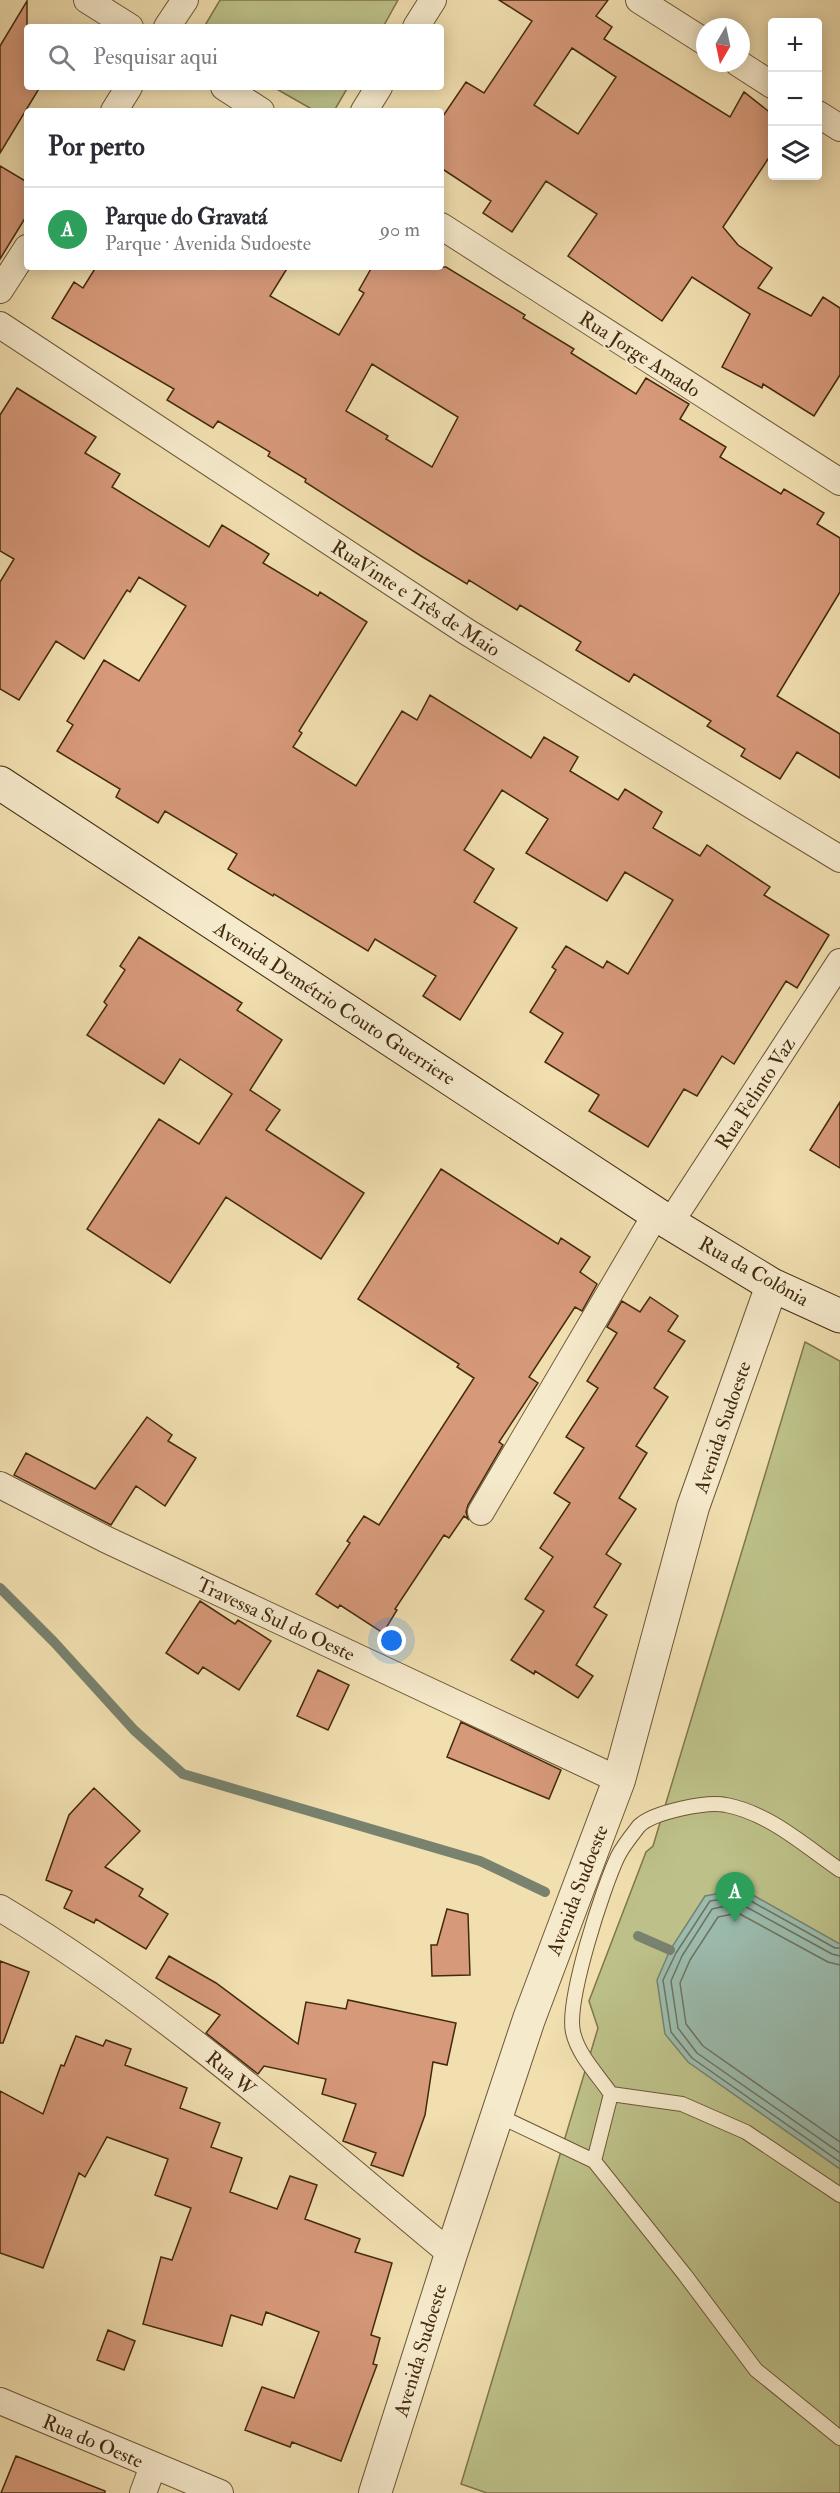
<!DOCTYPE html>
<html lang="pt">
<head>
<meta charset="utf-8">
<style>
	:root { --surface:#fff; --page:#f7f7f7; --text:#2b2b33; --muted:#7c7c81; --line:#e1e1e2; --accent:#1a73e8 }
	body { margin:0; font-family:"IM FELL Double Pica",serif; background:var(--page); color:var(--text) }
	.controls { position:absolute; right:18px; top:18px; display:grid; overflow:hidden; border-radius:6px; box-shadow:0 3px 15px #0003 }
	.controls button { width:54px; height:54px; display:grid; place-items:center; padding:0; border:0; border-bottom:2px solid var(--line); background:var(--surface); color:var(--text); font:30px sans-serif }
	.compass { position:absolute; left:696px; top:18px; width:54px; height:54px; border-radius:50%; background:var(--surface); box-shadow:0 3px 15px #0003; rotate:189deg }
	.you { position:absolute; left:392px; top:1641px; width:21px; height:21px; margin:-15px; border:4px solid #fff; border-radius:50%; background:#1a73e8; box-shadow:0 0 0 9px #1a73e833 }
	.badge { display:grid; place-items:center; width:39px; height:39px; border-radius:50%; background:var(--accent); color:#fff; font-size:20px; font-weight:700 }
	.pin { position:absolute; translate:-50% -50px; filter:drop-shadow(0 2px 3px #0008) }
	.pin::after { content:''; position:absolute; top:32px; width:21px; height:18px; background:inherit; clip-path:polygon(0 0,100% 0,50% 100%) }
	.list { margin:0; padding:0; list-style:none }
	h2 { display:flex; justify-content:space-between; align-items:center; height:78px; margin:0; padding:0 24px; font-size:26px }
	h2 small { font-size:20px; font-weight:400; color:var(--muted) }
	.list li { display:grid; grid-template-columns:39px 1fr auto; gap:18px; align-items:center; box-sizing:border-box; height:84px; padding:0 24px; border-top:2px solid var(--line) }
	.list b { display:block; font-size:22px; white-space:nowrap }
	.list p { margin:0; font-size:20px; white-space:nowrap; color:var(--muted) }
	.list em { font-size:20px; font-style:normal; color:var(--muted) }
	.icon { flex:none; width:33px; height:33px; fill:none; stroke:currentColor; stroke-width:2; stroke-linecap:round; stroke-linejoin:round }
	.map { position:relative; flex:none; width:840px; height:2493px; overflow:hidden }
	.search { position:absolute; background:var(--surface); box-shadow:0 3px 15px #0003; left:24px; top:24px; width:420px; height:66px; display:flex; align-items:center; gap:15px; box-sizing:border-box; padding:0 21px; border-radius:6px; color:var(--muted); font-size:22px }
	.panel { position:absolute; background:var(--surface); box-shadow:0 3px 15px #0003; left:24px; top:108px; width:420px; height:162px; border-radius:6px }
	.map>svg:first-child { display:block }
	.green { fill:#bdc189; stroke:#80764c; stroke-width:1.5 }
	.water { fill:#9bbcaf; stroke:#78826f; stroke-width:1.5 }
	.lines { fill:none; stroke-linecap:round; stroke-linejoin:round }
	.shore { stroke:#6f735e; stroke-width:1.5 }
	.stream { stroke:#78826f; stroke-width:10 }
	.building { fill:#d6997a; stroke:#432a0e; stroke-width:1.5; fill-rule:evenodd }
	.service-casing { stroke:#6e5736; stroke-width:16 }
	.minor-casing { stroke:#6e5736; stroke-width:28 }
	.tertiary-casing { stroke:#6e5736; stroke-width:34 }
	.secondary-casing { stroke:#432a0e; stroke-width:35 }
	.service { stroke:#f6eacc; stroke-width:14 }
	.minor { stroke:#f6eacc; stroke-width:26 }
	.tertiary { stroke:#f6eacc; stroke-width:32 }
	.secondary { stroke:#f6eacc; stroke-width:33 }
	.labels { text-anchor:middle; stroke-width:4.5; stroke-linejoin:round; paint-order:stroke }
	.street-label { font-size:20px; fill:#432a0e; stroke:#f6eacc }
</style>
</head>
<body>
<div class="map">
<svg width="840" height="2493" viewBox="0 0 840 2493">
	<rect width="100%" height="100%" fill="#f1dfb0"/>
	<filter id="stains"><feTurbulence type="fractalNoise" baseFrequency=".00333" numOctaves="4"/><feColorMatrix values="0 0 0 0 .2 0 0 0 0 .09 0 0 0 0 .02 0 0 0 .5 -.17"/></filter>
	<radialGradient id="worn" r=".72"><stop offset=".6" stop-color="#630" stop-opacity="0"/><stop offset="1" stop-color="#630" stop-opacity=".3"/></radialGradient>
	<path class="green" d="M220,0H398L383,27H204Z
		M273,87H348L334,111H315Z
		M805,1342L840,1361V2493H487L461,2484L598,2028L589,2001L646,1852L653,1846Z"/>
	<path class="water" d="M742,1889L840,1944V2169L688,2062L665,2034L657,1980L670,1950L705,1896Z"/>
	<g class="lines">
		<path class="shore" d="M840,1948H835L742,1896L710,1901L676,1953L663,1980L671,2032L692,2058L840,2162
			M840,1956L832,1954L739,1903L712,1909L682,1956L671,1981L678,2028L697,2053L840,2153
			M840,1965L828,1962L738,1913L718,1917L690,1960L680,1983L686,2024L703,2046L840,2142"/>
		<path class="stream" d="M0,1588L54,1642L134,1730L183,1774L480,1861L545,1892
			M638,1936L670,1950"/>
	</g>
	<path class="building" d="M499,0H608L596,16L612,27L604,39L730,117L744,92L772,114V153L723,227L738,245L772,268L758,288L811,316L823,297L840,308V375L814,416L763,384L762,388L722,367L750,314L692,277L662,321L568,256L597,214L546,181L512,232L483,213L491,201L441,168V119L466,82L484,93L532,21ZM572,48L616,77L578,134L534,105Z
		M27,1V87H40L0,153V46Z
		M0,166L27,182V215L0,259Z
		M96,267H288L270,296L339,335L364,293L359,290L372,267H446L525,315L523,318L574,349L571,353L636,394L646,378L689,404L680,419L726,447L720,457L781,494L784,489L824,513L817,524L840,538V592L777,696L840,734V778L797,752L780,779L741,756L745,749L707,726L711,721L634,674L629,682L576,650L581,642L520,605L517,610L469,580L467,584L421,556L305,482L306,479L268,456L270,452L218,421L213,428L167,400L174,389L52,318L74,282L83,288ZM372,364L458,417L432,467L386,439L388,436L346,411Z
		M17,388L96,437L85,453L120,474L112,487L209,547L222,525L269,554L263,563L318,596L320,592L367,622L299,731L302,733L293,747L356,786L402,711L417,720L430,695L531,758L544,737L578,757L570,771L618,800L625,789L662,812L653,828L700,856L707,845L770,887L764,895L829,935L797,988L786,981L734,1064L722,1056L697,1096L684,1089L648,1147L589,1111L599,1095L545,1062L563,1033L530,1012L556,970L552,967L566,946L603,968L607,961L628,974L673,900L625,872L607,901L526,853L548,819L502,790L464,850L494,869L474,902L517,928L460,1020L423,996L436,976L375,939L368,951L274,894L273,896L228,869L237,854L165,811L158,823L116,797L120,789L57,751L73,725L67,721L104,660L139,681L186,606L139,577L130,592L127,590L84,659L56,641L19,700L0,689V582L14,559L0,551V415Z
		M139,937L242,1003L237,1010L282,1040L250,1090L280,1110L266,1130L364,1193L321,1259L226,1197L170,1283L87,1229L159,1119L199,1144L232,1094L180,1059L164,1084L87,1035L107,1005L104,1002L125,970L120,966Z
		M840,1102V1168L810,1150Z
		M441,1169L558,1244L561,1238L590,1257L580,1272L597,1284L582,1311L575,1307L529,1377L538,1383L499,1442L503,1445L468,1505L466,1512L468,1519L464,1516L449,1538L444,1535L395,1609L397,1610L383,1633L340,1605L338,1608L316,1594L350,1543L347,1541L364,1516L379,1525L474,1378L457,1367L459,1364L358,1299Z
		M650,1297L678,1316L668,1331L685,1341L654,1388L668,1397L636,1446L647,1453L619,1498L636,1509L606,1554L621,1564L594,1607L607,1615L576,1665L593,1676L578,1698L535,1671L534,1674L511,1660L544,1611L525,1599L553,1557L540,1548L570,1503L554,1493L584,1448L566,1437L598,1388L587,1381L617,1333L607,1327L622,1301L640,1312Z
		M147,1417L172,1435L168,1441L196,1458L165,1506L136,1486L111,1525L14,1475L26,1453L95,1489Z
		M200,1601L235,1624L238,1620L271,1641L239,1690L203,1667L198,1674L166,1653Z
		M318,1670L349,1685L328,1730L297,1716Z
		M461,1722L561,1770L549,1799L447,1757Z
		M94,1788L140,1831L105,1867L143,1889L139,1896L168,1914L146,1949L96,1919L94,1923L64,1908L72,1891L46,1880L69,1815Z
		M447,1909L468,1914L470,1975L432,1976L431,1945H437Z
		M169,1956L216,1983L298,2044L306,2002L346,2009L348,2000L456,2023L447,2065L433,2062L425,2115L403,2176L371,2165L376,2153L343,2141L356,2104L322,2094L326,2079L264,2066L258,2074L206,2033L220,2015L156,1978Z
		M0,1961L29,1972L3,2043H0Z
		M76,2036L103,2046L106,2040L131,2049L125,2065L187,2088L180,2108L220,2123L211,2147L242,2158L230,2192L277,2209L290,2176L317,2185L305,2219L360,2239L355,2252L392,2263L371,2335L380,2338L373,2364L377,2365L341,2461L292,2442L290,2447L245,2430L262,2387L294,2398L319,2332L266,2312L262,2325L231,2315L222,2346L143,2324L161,2257L172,2260L191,2208L155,2195L168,2159L107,2137L85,2177L79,2173L43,2268L0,2253V2091L43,2114L61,2065L64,2066Z
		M108,2330L135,2341L124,2370L97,2360Z
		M16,2456L105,2491V2493H1Z"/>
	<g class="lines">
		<defs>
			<path id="service" d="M611,2094L682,2104L746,2132L840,2195
				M497,2115L594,2161L685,2275L756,2370L840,2438
				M594,2161L611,2094C598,2075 578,2055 573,2032C566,2001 603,1887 618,1856C623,1846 632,1835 639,1826C653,1812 707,1801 726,1805C769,1813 805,1846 840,1870"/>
			<path id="minor" d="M87,0L130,27
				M639,0L705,42
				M167,27L185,0
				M416,27L433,0
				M738,63L772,85
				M224,87L261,111
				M114,111L129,87
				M364,111L379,87
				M818,114L840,128
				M441,226L840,482
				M0,290L27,248
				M0,325L467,632L840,859
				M670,1223L840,962
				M0,1485L105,1539L619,1780
				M481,1512L656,1214
				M0,1908C162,2005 305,2133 451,2254
				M0,2401L220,2493
				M143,2493L153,2466"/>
			<path id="tertiary" d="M375,2493L451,2254L529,2019L619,1780L693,1507L772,1285"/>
			<path id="secondary" d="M0,783L670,1223L772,1285L840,1316"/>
		</defs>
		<use href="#service" class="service-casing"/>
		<use href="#minor" class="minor-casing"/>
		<use href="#tertiary" class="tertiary-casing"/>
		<use href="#secondary" class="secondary-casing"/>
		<use href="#service" class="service"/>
		<use href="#minor" class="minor"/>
		<use href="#tertiary" class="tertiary"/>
		<use href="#secondary" class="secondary"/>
	</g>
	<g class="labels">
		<g class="street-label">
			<text transform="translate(640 354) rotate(33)" y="7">Rua Jorge Amado</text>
			<text transform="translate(416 598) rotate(33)" y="7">RuaVinte e Três de Maio</text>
			<text transform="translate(335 1003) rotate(33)" y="7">Avenida Demétrio Couto Guerriere</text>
			<text transform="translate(755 1093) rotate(-57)" y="7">Rua Felinto Vaz</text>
			<text transform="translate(754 1271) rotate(29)" y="7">Rua da Colônia</text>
			<text transform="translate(722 1427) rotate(-71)" y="7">Avenida Sudoeste</text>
			<text transform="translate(276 1619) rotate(25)" y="7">Travessa Sul do Oeste</text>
			<text transform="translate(577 1890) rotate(-69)" y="7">Avenida Sudoeste</text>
			<text transform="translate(231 2073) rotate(40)" y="7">Rua W</text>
			<text transform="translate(420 2350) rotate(-73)" y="7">Avenida Sudoeste</text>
			<text transform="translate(93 2441) rotate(23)" y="7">Rua do Oeste</text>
		</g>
	</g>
	<rect width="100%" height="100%" filter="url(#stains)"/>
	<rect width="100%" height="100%" fill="url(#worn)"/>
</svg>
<div class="controls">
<button>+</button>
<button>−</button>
<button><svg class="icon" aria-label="layers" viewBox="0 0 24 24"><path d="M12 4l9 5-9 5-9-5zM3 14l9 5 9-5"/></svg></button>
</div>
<svg class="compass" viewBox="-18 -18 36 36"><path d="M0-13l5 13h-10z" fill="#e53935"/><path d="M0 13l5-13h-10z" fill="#7c7c81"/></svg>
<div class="you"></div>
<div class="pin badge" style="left:735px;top:1922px;background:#2e9e5b">A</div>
<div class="search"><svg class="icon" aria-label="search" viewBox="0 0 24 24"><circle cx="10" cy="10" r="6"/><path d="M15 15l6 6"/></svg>Pesquisar aqui</div>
<section class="panel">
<h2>Por perto<small></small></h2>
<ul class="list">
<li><span class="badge" style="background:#2e9e5b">A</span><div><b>Parque do Gravatá</b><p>Parque · Avenida Sudoeste</p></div><em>90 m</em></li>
</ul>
</section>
</div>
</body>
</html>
